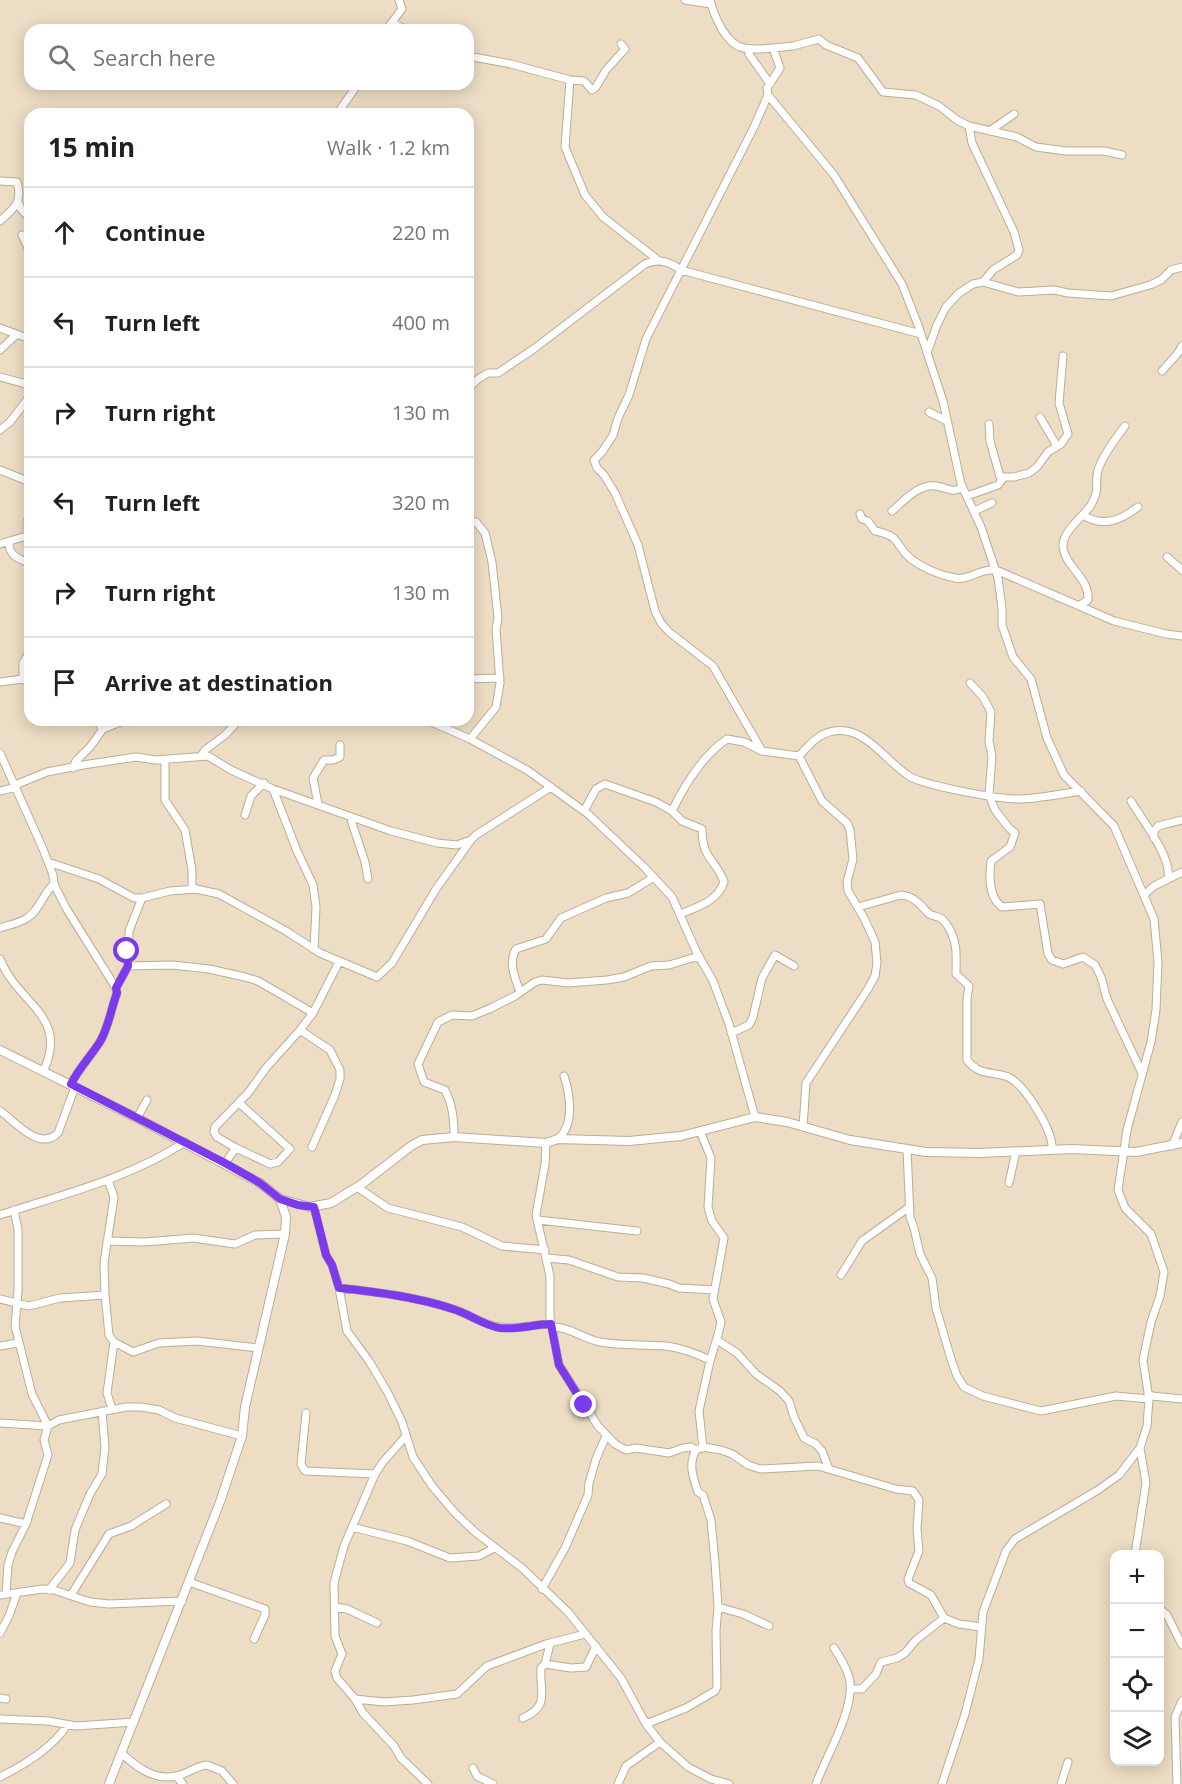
<!DOCTYPE html>
<html lang="en">
<head>
<meta charset="utf-8">
<style>
	:root { --surface:#fff; --page:#f6f6f6; --text:#202124; --muted:#757577; --line:#e0e0e0 }
	body { margin:0; font-family:"Open Sans",sans-serif; background:var(--page); color:var(--text) }
	.controls { position:absolute; right:18px; bottom:18px; display:grid; overflow:hidden; border-radius:12px; box-shadow:0 3px 15px #0003 }
	.controls button { width:54px; height:54px; display:grid; place-items:center; padding:0; border:0; border-bottom:2px solid var(--line); background:var(--surface); color:var(--text); font:30px sans-serif }
	.stop { position:absolute; width:18px; height:18px; margin:-14px; border:4px solid #7c3aed; border-radius:50%; background:#fff }
	.stop.end { background:#7c3aed; border-color:#fff; box-shadow:0 2px 6px #0008 }
	.list { margin:0; padding:0; list-style:none }
	h2 { display:flex; justify-content:space-between; align-items:center; height:78px; margin:0; padding:0 24px; font-size:26px }
	h2 small { font-size:20px; font-weight:400; color:var(--muted) }
	.list li { display:grid; grid-template-columns:39px 1fr auto; gap:18px; align-items:center; box-sizing:border-box; height:90px; padding:0 24px; border-top:2px solid var(--line) }
	.list b { display:block; font-size:22px; white-space:nowrap }
	.list em { font-size:20px; font-style:normal; color:var(--muted) }
	.icon { flex:none; width:33px; height:33px; fill:none; stroke:currentColor; stroke-width:2; stroke-linecap:round; stroke-linejoin:round }
	.map { position:relative; flex:none; width:1182px; height:1784px; overflow:hidden }
	.search { position:absolute; background:var(--surface); box-shadow:0 3px 15px #0003; left:24px; top:24px; width:450px; height:66px; display:flex; align-items:center; gap:15px; box-sizing:border-box; padding:0 21px; border-radius:18px; color:var(--muted); font-size:22px }
	.panel { position:absolute; background:var(--surface); box-shadow:0 3px 15px #0003; left:24px; top:108px; width:450px; height:618px; border-radius:18px }
	.map>svg:first-child { display:block }
	.lines { fill:none; stroke-linecap:round; stroke-linejoin:round }
	.minor-casing { stroke:#bcad95; stroke-width:9 }
	.major-casing { stroke:#bcad95; stroke-width:10 }
	.minor { stroke:#fff; stroke-width:7 }
	.major { stroke:#fff; stroke-width:8 }
	.route { stroke:#7c3aed; stroke-width:8 }
</style>
</head>
<body>
<div class="map">
<svg width="1182" height="1784" viewBox="0 0 1182 1784">
	<rect width="100%" height="100%" fill="#edddc4"/>
	<g class="lines">
		<defs>
			<path id="minor" d="M685,0L711,4
				M710,0C714,16 726,45 744,48C753,50 764,49 773,48
				M392,23L407,30
				M386,30L402,9L399,0
				M748,49L749,54L770,84
				M468,56L511,64L570,80L584,81L592,90L596,87L606,70L625,49L621,44
				M570,80L565,147L585,195L603,217L658,260
				M768,95L834,175L902,284L918,325L943,401L961,484L981,527L998,578L1002,608V625L1013,657L1031,679L1047,738L1064,775L1114,826L1154,919L1158,962L1156,1010L1151,1042L1127,1130L1118,1190L1125,1208L1151,1234L1164,1272L1160,1296L1151,1322L1143,1360L1149,1399L1147,1426L1140,1448L1146,1483L1135,1554
				M337,114L358,84
				M969,126L972,143L1014,232L1019,250L1017,255L993,270L983,282
				M991,130L1014,114
				M0,181L17,182C23,203 14,208 0,221
				M18,201L21,209L30,219
				M22,235L30,252
				M0,328L30,339
				M0,350L16,335
				M927,353L937,325L946,307L959,293L973,284L983,282L1018,292L1054,290L1068,293L1111,296L1150,285L1161,280L1171,270L1182,267
				M1162,371L1178,353L1182,346
				M0,377L30,385
				M468,389L478,379L488,373H498L535,348L645,264C659,258 670,262 681,270L754,127L768,95L767,88L780,68L773,48L793,46L819,39L826,45L858,58L883,92L916,95L939,106L957,120L969,126L1017,137L1036,147L1066,151H1104L1122,155
				M929,412L947,421
				M1040,417L1057,446
				M989,424L990,441L1001,480
				M0,430L10,422L30,396
				M0,470L30,482
				M967,496L998,485L1004,477H1014L1029,473L1037,467L1048,452L1061,444L1068,434L1059,403L1063,356
				M892,511C904,501 919,483 936,486C949,488 949,493 963,488
				M974,511L992,503
				M860,514L862,519L868,521L875,531C902,536 893,544 911,559C923,568 940,575 955,578C967,581 981,568 996,570L1114,621L1166,634L1182,636
				M1083,515C1103,528 1121,520 1138,507
				M27,536V522L30,515
				M9,542C9,557 19,558 30,564
				M0,544L30,535
				M1167,557L1182,570
				M1080,605L1088,600C1090,578 1065,567 1063,547C1062,531 1083,517 1091,505C1101,487 1094,485 1098,470C1103,455 1115,439 1125,426
				M468,679L500,678
				M23,680V663L30,651
				M0,682L30,678
				M970,683L983,697L991,712L989,741L992,756L989,795L995,810L1009,828L1015,833L1010,847L991,861C989,876 989,898 1002,907L1040,904L1048,954L1052,960L1063,964L1083,957L1095,965L1101,977L1107,999L1142,1073
				M427,720L470,739L527,770L588,814L644,867L672,897L697,953L713,981L729,1024L755,1117
				M103,729L125,720
				M470,739L496,707L500,683L496,629L498,618L492,562L485,533L476,522
				M762,751L713,666L669,632L661,623L655,611L638,545L615,493L604,475L597,468L594,460L602,452L613,435L618,418L629,395L646,339L681,270L921,334
				M0,753L43,849L53,875L54,884L66,908L116,988L117,993C111,1009 109,1025 101,1040C92,1055 79,1068 71,1084
				M201,756L205,750L225,735L239,720
				M799,756L822,801L847,823L850,830L853,859L847,882L848,891L864,918L875,942L877,963L875,976L868,989L806,1083L803,1127
				M799,756C812,741 824,728 846,731C869,734 890,764 909,776C925,786 1002,800 1022,799C1041,798 1061,794 1081,791
				M165,759V800L185,830L192,870V889
				M73,768L76,761L90,747L103,729L96,720
				M15,785L47,772L83,765L136,757L156,760L208,756L231,770L273,789L391,831L437,843L457,845L471,840
				M273,789L297,851L313,885L316,907L314,949
				M0,791L16,787
				M1131,801C1142,820 1172,857 1168,878
				M318,804L313,778L324,760H333L340,757V745
				M584,811L596,789L605,784L656,802L672,811L682,821L702,829C702,860 716,859 724,882C717,902 698,906 681,914
				M672,811C685,784 702,756 727,739L744,742L762,751L799,756
				M245,815L251,796L264,783
				M350,817L365,862L368,879
				M1154,838V831L1158,826L1182,820
				M48,862L99,879L134,898H142L170,891L196,889L219,894L286,931L320,953L377,977L392,963L436,889L471,840L476,835L551,787
				M1144,895L1154,886L1182,872
				M858,907L901,895C913,896 920,904 928,913C932,917 936,915 940,918C944,919 947,925 949,928C958,944 956,957 956,974L969,986L967,999V1060C981,1078 995,1070 1010,1078C1026,1087 1054,1132 1052,1150
				M0,928C9,925 20,923 27,918C40,910 43,893 54,884
				M0,959C18,1005 70,1015 43,1072
				M128,966L172,965L209,969L245,977L258,981L313,1013L339,962
				M116,988L128,966L129,931L142,898
				M520,992C515,978 508,963 516,949L546,939L561,918L606,898L628,893L654,877
				M300,1030L330,1050L340,1070V1079L335,1095L312,1147
				M731,1033L749,1025L753,1017L762,978L775,955L794,966
				M0,1111C15,1121 39,1152 58,1133L75,1087
				M137,1118L147,1100
				M700,1131L711,1158L708,1207L712,1221L724,1238L713,1299L721,1322L719,1331L710,1361L699,1411L703,1448
				M454,1137C454,1120 453,1106 445,1090L424,1082L418,1064L438,1022L452,1015L472,1016L489,1009L515,996L535,982L542,980L568,983L607,980L624,977L651,966L669,965L699,956
				M558,1139C575,1125 570,1094 564,1076
				M546,1143L545,1164L536,1215L550,1276V1317L559,1365L598,1426L615,1444L626,1450L636,1448L669,1453L683,1448L691,1447L696,1450L703,1447L721,1450L732,1454L748,1465L760,1469L818,1466L896,1489L913,1491L919,1500L917,1529L919,1551L908,1579L909,1583L931,1595L944,1618
				M1172,1146L1182,1122
				M236,1148L270,1164L278,1162L290,1149L239,1103
				M907,1149L910,1217L914,1228L920,1254L932,1278L936,1308L951,1359L957,1376L964,1387L983,1396L1041,1411L1116,1396L1149,1399
				M225,1163L236,1148L217,1137L214,1132L215,1127L248,1093L266,1068L300,1030L313,1013
				M1009,1183L1016,1151
				M357,1187L388,1208L462,1227L502,1246L545,1250
				M314,1207L326,1255L332,1265L339,1288L347,1331L369,1361L388,1393L402,1422L413,1457L432,1486L455,1513L475,1532L522,1568L568,1612L621,1678L646,1724L660,1742L688,1767L711,1779L729,1784
				M0,1215C63,1194 128,1179 185,1142
				M538,1220L637,1231
				M107,1241L145,1242L193,1238L235,1244L255,1235L285,1234
				M547,1258L569,1260L618,1277L643,1278L669,1284L679,1288L714,1290
				M841,1275L862,1241L908,1208
				M339,1288C377,1292 417,1297 453,1309C470,1314 482,1325 500,1327C518,1330 534,1324 551,1324
				M105,1295L104,1263L114,1197L108,1180
				M0,1299L29,1306L60,1298L105,1295L109,1335L114,1342L107,1393L112,1409
				M551,1327C568,1326 584,1339 600,1342C622,1346 644,1344 666,1346C682,1348 695,1353 710,1360
				M717,1340L737,1353L756,1374L780,1391L789,1401L794,1417L804,1438L816,1444L822,1451L829,1469
				M114,1342L133,1352L159,1343L197,1341L258,1348
				M0,1346L18,1343
				M1148,1393L1152,1396L1182,1399
				M306,1413L301,1464L305,1471L375,1474
				M0,1423L48,1426L59,1420L126,1407H141L159,1410L175,1418L242,1436
				M406,1436L383,1462L375,1474L344,1546L334,1583L335,1636L342,1654L335,1671L337,1678L355,1699L363,1713L394,1746L401,1758L428,1784
				M0,1518L26,1524
				M352,1527L407,1541L450,1558L479,1556L494,1548
				M189,1582L265,1609V1615L254,1639
				M542,1589L565,1548L588,1495L589,1483L596,1459L606,1436
				M49,1590L70,1563L75,1530L90,1494L102,1474L105,1447L102,1411
				M6,1594L8,1565L12,1552L26,1524L48,1455L44,1440L48,1426L32,1394L15,1326L18,1291V1229L14,1210
				M0,1595L43,1589L54,1590L90,1602L109,1604L182,1601
				M71,1595L109,1534L131,1526L166,1504
				M335,1607L347,1609L377,1623
				M718,1607L743,1614L769,1626
				M1160,1609L1167,1615L1182,1645
				M0,1633L9,1616L17,1593
				M545,1664L571,1668L586,1667L596,1646
				M851,1689H862L876,1674L881,1662L897,1658L905,1653L916,1640L944,1618L959,1624L981,1627
				M0,1698L6,1699
				M355,1699L384,1702L413,1700L457,1694L487,1666L546,1644L585,1634
				M523,1718C551,1706 539,1691 541,1668L545,1664L550,1644
				M0,1719L48,1721L76,1726L134,1722
				M646,1724L686,1708L715,1691L717,1687L716,1631L718,1607L715,1562L711,1520L703,1495L698,1492C693,1478 688,1463 696,1450
				M121,1753C137,1767 154,1781 176,1776C187,1774 196,1766 207,1765L222,1771L233,1784
				M473,1768L477,1776L493,1784
				M176,1776L183,1784
				M0,1777C24,1765 53,1748 67,1725
				M618,1784L626,1766L660,1742
				M816,1784C826,1756 857,1706 849,1677C846,1667 840,1657 834,1648
				M942,1784L965,1714L979,1659L983,1612L1006,1551L1015,1539L1098,1490L1119,1475L1140,1448
				M1061,1784L1068,1762
				M1177,1784L1175,1717L1182,1701"/>
			<path id="major" d="M0,1050L137,1118L260,1183L280,1199L286,1217L285,1234L245,1407L242,1436L220,1502L109,1784
				M280,1199L310,1207L331,1203L362,1184L411,1146L422,1140L454,1137L546,1143L558,1139L629,1141L681,1136L755,1117L787,1122L850,1140L926,1152L980,1153L1072,1149L1136,1152L1182,1143"/>
		</defs>
		<use href="#minor" class="minor-casing"/>
		<use href="#major" class="major-casing"/>
		<use href="#minor" class="minor"/>
		<use href="#major" class="major"/>
	</g>
	<g class="lines">
		<path class="route" d="M127,951L128,966L116,988L117,993C111,1009 109,1025 101,1040C92,1055 79,1068 71,1084L225,1163L260,1183L280,1199L298,1205L314,1207L326,1255L332,1265L339,1288C377,1292 417,1297 453,1309C470,1314 482,1325 500,1328C518,1330 534,1324 551,1324L559,1365L584,1405"/>
	</g>
</svg>
<div class="controls">
<button>+</button>
<button>−</button>
<button><svg class="icon" aria-label="locate" viewBox="0 0 24 24"><circle cx="12" cy="12" r="6"/><path d="M12 2v4M12 18v4M2 12h4M18 12h4"/></svg></button>
<button><svg class="icon" aria-label="layers" viewBox="0 0 24 24"><path d="M12 4l9 5-9 5-9-5zM3 14l9 5 9-5"/></svg></button>
</div>
<div class="stop" style="left:127px;top:951px"></div>
<div class="stop end" style="left:584px;top:1405px"></div>
<div class="search"><svg class="icon" aria-label="search" viewBox="0 0 24 24"><circle cx="10" cy="10" r="6"/><path d="M15 15l6 6"/></svg>Search here</div>
<section class="panel">
<h2>15 min<small>Walk · 1.2 km</small></h2>
<ul class="list">
<li><svg class="icon" aria-label="ahead" viewBox="0 0 24 24"><path d="M12 20V5M6 11l6-6 6 6"/></svg><div><b>Continue</b></div><em>220 m</em></li>
<li><svg class="icon" aria-label="left" viewBox="0 0 24 24"><path d="M17 20v-9H6M10 6l-5 5 5 5"/></svg><div><b>Turn left</b></div><em>400 m</em></li>
<li><svg class="icon" aria-label="right" viewBox="0 0 24 24"><path d="M7 20v-9h11M14 6l5 5-5 5"/></svg><div><b>Turn right</b></div><em>130 m</em></li>
<li><svg class="icon" aria-label="left" viewBox="0 0 24 24"><path d="M17 20v-9H6M10 6l-5 5 5 5"/></svg><div><b>Turn left</b></div><em>320 m</em></li>
<li><svg class="icon" aria-label="right" viewBox="0 0 24 24"><path d="M7 20v-9h11M14 6l5 5-5 5"/></svg><div><b>Turn right</b></div><em>130 m</em></li>
<li><svg class="icon" aria-label="arrive" viewBox="0 0 24 24"><path d="M6 21V4h12l-3 4 3 4H6"/></svg><div><b>Arrive at destination</b></div></li>
</ul>
</section>
</div>
</body>
</html>
